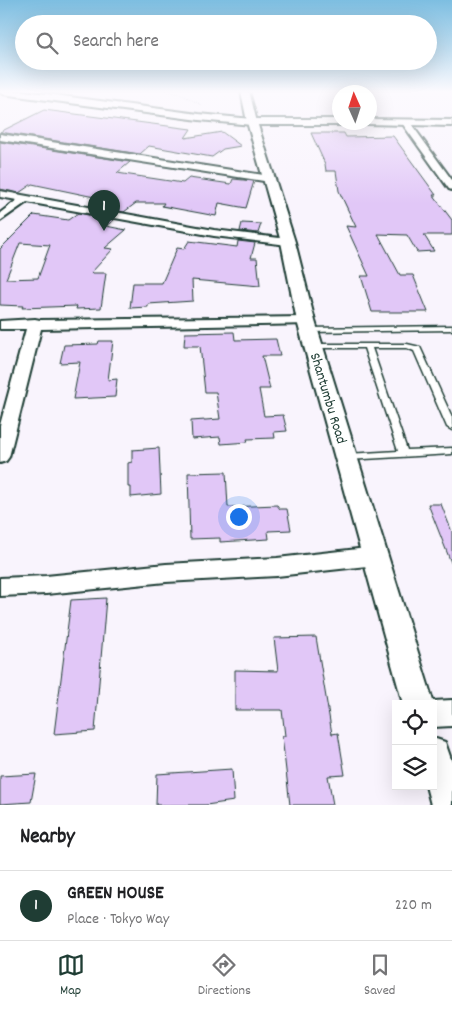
<!DOCTYPE html>
<html lang="en">
<head>
<meta charset="utf-8">
<style>
	:root { --surface:#fff; --page:#f6f6f6; --text:#202124; --muted:#757577; --line:#e0e0e0; --accent:#1f3d34 }
	body { margin:0; font-family:Dekko,sans-serif; background:var(--page); color:var(--text) }
	.controls { position:absolute; right:15px; bottom:15px; display:grid; overflow:hidden; border-radius:0px; box-shadow:0 5px 20px #0002 }
	.controls button { width:45px; height:45px; display:grid; place-items:center; padding:0; border:0; border-bottom:1px solid var(--line); background:var(--surface); color:var(--text); font:25px sans-serif }
	.compass { position:absolute; left:332px; top:85px; width:45px; height:45px; border-radius:50%; background:var(--surface); box-shadow:0 5px 20px #0002; rotate:357deg }
	.you { position:absolute; left:238px; top:516px; width:18px; height:18px; margin:-12px; border:4px solid #fff; border-radius:50%; background:#1a73e8; box-shadow:0 0 0 8px #1a73e833 }
	.badge { display:grid; place-items:center; width:32px; height:32px; border-radius:50%; background:var(--accent); color:#fff; font-size:16px; font-weight:700 }
	.pin { position:absolute; translate:-50% -41px; filter:drop-shadow(0 1px 2px #0008) }
	.pin::after { content:''; position:absolute; top:26px; width:18px; height:15px; background:inherit; clip-path:polygon(0 0,100% 0,50% 100%) }
	.list { margin:0; padding:0; list-style:none }
	h2 { display:flex; justify-content:space-between; align-items:center; height:65px; margin:0; padding:0 20px; font-size:21px }
	h2 small { font-size:16px; font-weight:400; color:var(--muted) }
	.list li { display:grid; grid-template-columns:32px 1fr auto; gap:15px; align-items:center; box-sizing:border-box; height:70px; padding:0 20px; border-top:1px solid var(--line) }
	.list b { display:block; font-size:19px; white-space:nowrap }
	.list p { margin:0; font-size:16px; white-space:nowrap; color:var(--muted) }
	.list em { font-size:16px; font-style:normal; color:var(--muted) }
	.icon { flex:none; width:28px; height:28px; fill:none; stroke:currentColor; stroke-width:2; stroke-linecap:round; stroke-linejoin:round }
	.map { position:relative; flex:none; width:452px; height:805px; overflow:hidden }
	.search { position:absolute; background:var(--surface); box-shadow:0 5px 20px #0002; left:15px; right:15px; top:15px; height:55px; display:flex; align-items:center; gap:12px; box-sizing:border-box; padding:0 18px; border-radius:28px; color:var(--muted); font-size:19px }
	.sheet { height:135px; background:var(--surface) }
	nav { display:flex; justify-content:space-around; align-items:center; box-sizing:border-box; height:70px; border-top:1px solid var(--line); background:var(--surface); font-size:14px; color:var(--muted) }
	nav a { display:grid; justify-items:center; gap:2px }
	nav .on { color:var(--accent) }
	.map>svg:first-child { display:block }
	.building { fill:#e1c7f7; stroke:#1f3d34; fill-rule:evenodd }
	.lines { fill:none; stroke-linecap:round; stroke-linejoin:round }
	.service-casing { stroke:#1f3d34; stroke-width:3 }
	.minor-casing { stroke:#1f3d34; stroke-width:4 }
	.tertiary-casing { stroke:#1f3d34; stroke-width:4 }
	.secondary-casing { stroke:#1f3d34; stroke-width:4 }
	.path { stroke:#1f3d34; stroke-width:1; stroke-dasharray:0.5 2; stroke-linecap:butt }
	.service { fill:#fff; fill-rule:evenodd }
	.minor { fill:#fff; fill-rule:evenodd }
	.tertiary { fill:#fff; fill-rule:evenodd }
	.secondary { fill:#fff; fill-rule:evenodd }
	.labels { text-anchor:middle; stroke-width:4; stroke-linejoin:round; paint-order:stroke }
	.street-label { font-size:15px; fill:#1f3d34; stroke:#fff }
</style>
</head>
<body>
<div class="map">
<svg width="452" height="805" viewBox="0 0 452 805">
	<rect width="100%" height="100%" fill="#f9f4fd"/>
	<filter id="ink" filterUnits="userSpaceOnUse"><feTurbulence type="fractalNoise" baseFrequency=".02" numOctaves="2"/><feDisplacementMap in="SourceGraphic" scale="10" xChannelSelector="R" yChannelSelector="G"/><feConvolveMatrix kernelMatrix="1 2 1 2 8 2 1 2 1" color-interpolation-filters="sRGB"/></filter>
	<g filter="url(#ink)">
		<path class="building" d="M44,110L191,129L185,138L222,132L241,146L223,149L212,157L149,146L140,154L0,132Z
			M311,133H344L346,137L393,136L436,195H433L452,220V235H424L434,251L417,252L407,235L378,234L400,275H413L428,312H372L361,276H369L346,226L356,227L339,191L336,171H326L325,164Z
			M0,142L130,162L117,173L183,183L189,178L231,184L233,179L254,181L246,208L219,203L216,216L162,206L164,203H136L124,212L89,205L99,198L32,184L19,193L0,189Z
			M78,213L114,220L106,226L126,230L105,248L113,249L91,273H106L101,308L76,309L77,306L22,308L23,306L0,305V249L34,215L68,220ZM20,243L50,245L38,278L6,279Z
			M242,223L261,224L258,233L240,231Z
			M189,241L237,247L238,241L255,243L251,258H257L260,286L192,280L193,301L148,304V307L130,308L133,283H162L177,248L184,249Z
			M234,332L235,340L276,339L280,356H262L270,389H259L264,416L283,415L287,431L274,432L275,438L247,439L248,442L221,444L220,437L192,439L191,421L220,419L216,392H205L200,346H184L185,333Z
			M99,341H113L108,380L117,379L115,397L73,399L80,362L60,363L64,345L98,344Z
			M159,448L161,494L131,497V487H128V463L132,462V450Z
			M226,472L228,507L277,505L280,509H287L291,530L268,531L269,539L220,542V538L190,539L188,473Z
			M428,504H441L452,532V565Z
			M106,598L95,731L54,734L71,600Z
			M316,637L332,734L338,733L345,775L328,776L333,805H290L282,736H285L282,710H235V670L278,671L274,638Z
			M232,769L234,801L206,805H156L157,774Z
			M36,774L31,802L0,804V776Z"/>
		<g class="lines">
			<defs>
				<path id="service" d="M452,326V330L308,332L304,330L308,328Z
					M310,344H407L420,347L452,417V430L447,427L414,351L407,348H372L407,450L452,448V454L347,460L344,459L342,457L344,455L347,454L398,451L364,348H313L309,346Z"/>
				<path id="minor" d="M403,121H409L452,180V190L449,189L402,123Z
					M0,134L270,176L275,179L270,182L0,140Z
					M0,191L214,230L288,239L294,242L288,245L214,236L27,202L0,221V213L17,200L0,197Z
					M306,317L311,318L313,321L311,324L41,329L9,457L6,461L0,463V425L26,329H0V321L35,319L40,320Z
					M376,547L383,550L386,556L383,562L376,565L277,576L166,582L46,594L0,596V578L46,576L166,564L277,558Z
					M452,700V726L433,727V704H427L433,701Z"/>
				<path id="tertiary" d="M241,91H249L257,122L295,242L315,321L434,704L433,707V704H403L297,321L281,242L247,122Z
					M433,738L445,742L452,762V805H431L426,786H433Z"/>
				<path id="secondary" d="M0,91H24L199,114L252,119H340V122H345L340,125H252L199,120L2,94Z
					M370,119L452,120V126L366,124L365,122H370Z"/>
			</defs>
			<use href="#service" class="service-casing"/>
			<use href="#minor" class="minor-casing"/>
			<use href="#tertiary" class="tertiary-casing"/>
			<use href="#secondary" class="secondary-casing"/>
			<path class="path" d="M166,91L180,94L202,105"/>
			<use href="#service" class="service"/>
			<use href="#minor" class="minor"/>
			<use href="#tertiary" class="tertiary"/>
			<use href="#secondary" class="secondary"/>
		</g>
	</g>
	<linearGradient id="sky" x2="0" y2="1"><stop stop-color="#7dbee1"/><stop offset="0.45" stop-color="#fcfafe"/><stop offset="1" stop-color="#fcfafe" stop-opacity="0"/></linearGradient>
	<rect width="452" height="204" fill="url(#sky)"/>
	<g class="labels">
		<g class="street-label">
			<text transform="translate(329 398) rotate(73)" y="5">Shantumbu Road</text>
		</g>
	</g>
</svg>
<div class="controls">
<button><svg class="icon" aria-label="locate" viewBox="0 0 24 24"><circle cx="12" cy="12" r="6"/><path d="M12 2v4M12 18v4M2 12h4M18 12h4"/></svg></button>
<button><svg class="icon" aria-label="layers" viewBox="0 0 24 24"><path d="M12 4l9 5-9 5-9-5zM3 14l9 5 9-5"/></svg></button>
</div>
<svg class="compass" viewBox="-18 -18 36 36"><path d="M0-13l5 13h-10z" fill="#e53935"/><path d="M0 13l5-13h-10z" fill="#757577"/></svg>
<div class="you"></div>
<div class="pin badge" style="left:104px;top:231px">1</div>
<div class="search"><svg class="icon" aria-label="search" viewBox="0 0 24 24"><circle cx="10" cy="10" r="6"/><path d="M15 15l6 6"/></svg>Search here</div>
</div>
<section class="sheet">
<h2>Nearby<small></small></h2>
<ul class="list">
<li><span class="badge">1</span><div><b>GREEN HOUSE</b><p>Place · Tokyo Way</p></div><em>220 m</em></li>
</ul>
</section>
<nav>
<a class="on"><svg class="icon" aria-label="map" viewBox="0 0 24 24"><path d="M3 6l6-2 6 2 6-2v14l-6 2-6-2-6 2zM9 4v14M15 6v14"/></svg>Map</a>
<a><svg class="icon" aria-label="directions" viewBox="0 0 24 24"><path d="M12 3l9 9-9 9-9-9zM9 14v-3h6M13 9l2 2-2 2"/></svg>Directions</a>
<a><svg class="icon" aria-label="saved" viewBox="0 0 24 24"><path d="M7 4h10v16l-5-4-5 4z"/></svg>Saved</a>
</nav>
</body>
</html>
